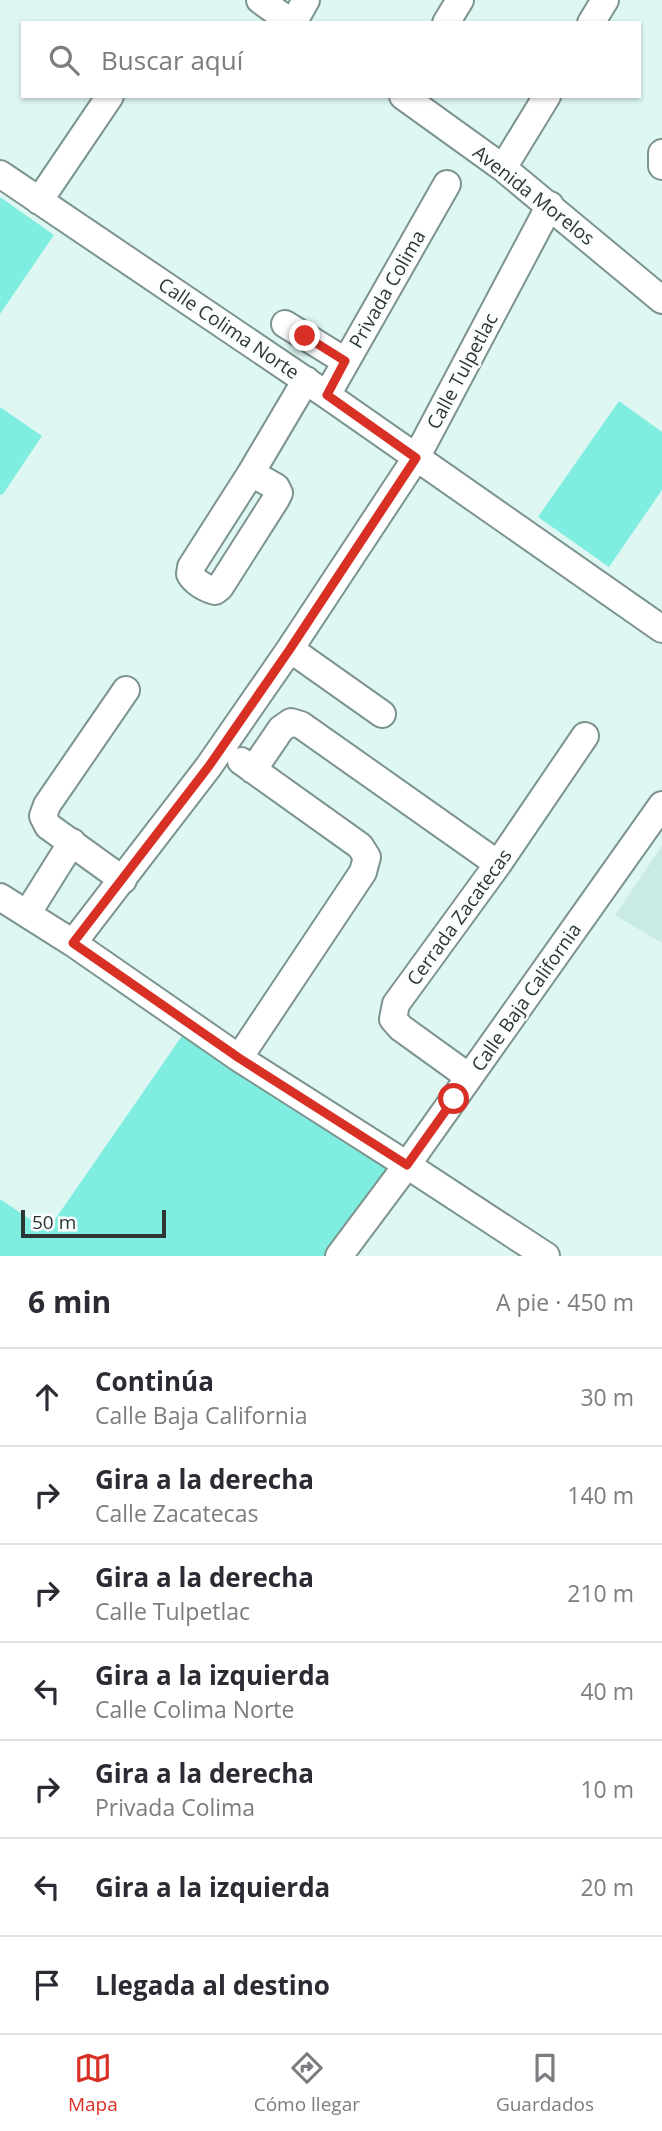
<!DOCTYPE html>
<html lang="es">
<head>
<meta charset="utf-8">
<style>
	:root { --surface:#fff; --page:#f2f2f3; --text:#2b2b33; --muted:#7c7c81; --line:#e1e1e2; --accent:#d93025 }
	body { margin:0; font-family:"Open Sans",sans-serif; background:var(--page); color:var(--text) }
	.scale { position:absolute; left:21px; bottom:18px; width:145px; box-sizing:border-box; padding-left:7px; border:4px solid #2c3635; border-top:0; font-size:19px; line-height:24px; white-space:nowrap; color:#2c3635; -webkit-text-stroke:5px #fafffe; paint-order:stroke }
	.stop { position:absolute; width:21px; height:21px; margin:-16px; border:5px solid #d93025; border-radius:50%; background:#fff }
	.stop.end { background:#d93025; border-color:#fff; box-shadow:0 2px 7px #0008 }
	.list { margin:0; padding:0; list-style:none }
	h2 { display:flex; justify-content:space-between; align-items:center; height:91px; margin:0; padding:0 28px; font-size:30px }
	h2 small { font-size:23px; font-weight:400; color:var(--muted) }
	.list li { display:grid; grid-template-columns:46px 1fr auto; gap:21px; align-items:center; box-sizing:border-box; height:98px; padding:0 28px; border-top:2px solid var(--line) }
	.list b { display:block; font-size:26px; white-space:nowrap }
	.list p { margin:0; font-size:23px; white-space:nowrap; color:var(--muted) }
	.list em { font-size:23px; font-style:normal; color:var(--muted) }
	.icon { flex:none; width:38px; height:38px; fill:none; stroke:currentColor; stroke-width:2; stroke-linecap:round; stroke-linejoin:round }
	.map { position:relative; flex:none; width:662px; height:1256px; overflow:hidden }
	.search { position:absolute; background:var(--surface); box-shadow:0 2px 5px #0004; left:21px; right:21px; top:21px; height:77px; display:flex; align-items:center; gap:18px; box-sizing:border-box; padding:0 24px; border-radius:0px; color:var(--muted); font-size:26px }
	.sheet { height:777px; background:var(--surface) }
	nav { display:flex; justify-content:space-around; align-items:center; box-sizing:border-box; height:98px; border-top:2px solid var(--line); background:var(--surface); font-size:19px; color:var(--muted) }
	nav a { display:grid; justify-items:center; gap:4px }
	nav .on { color:var(--accent) }
	.map>svg:first-child { display:block }
	.built { fill:#c9eae5 }
	.green { fill:#7fede0 }
	.lines { fill:none; stroke-linecap:round; stroke-linejoin:round }
	.minor-casing { stroke:#7c9390; stroke-width:30 }
	.minor { stroke:#fff; stroke-width:26 }
	.route { stroke:#d93025; stroke-width:9 }
	.labels { text-anchor:middle; stroke-width:5; stroke-linejoin:round; paint-order:stroke }
	.street-label { font-size:19px; fill:#2c3635; stroke:#fafffe }
</style>
</head>
<body>
<div class="map">
<svg width="662" height="1256" viewBox="0 0 662 1256">
	<rect width="100%" height="100%" fill="#def7f3"/>
	<path class="built" d="M662,846V943L615,915Z"/>
	<path class="green" d="M0,197L54,235L0,314Z
		M619,401L662,432V490L609,567L538,517Z
		M0,407L42,436L3,494L0,495Z
		M193,1020L407,1165L342,1256H0V1199L47,1231Z"/>
	<g class="lines">
		<defs>
			<path id="minor" d="M260,0L292,23
				M293,23L306,0
				M446,23L460,0
				M591,23L605,0
				M403,96L503,168L662,300
				M662,153V166
				M503,168L547,96
				M0,174L327,395L662,629
				M39,201L110,96
				M285,324L345,361
				M327,395L447,184
				M251,473L276,487L279,493L276,499L220,587L215,591C205,588 195,582 190,574L191,567L251,473L306,380
				M290,649L382,714
				M253,770L281,729L291,722L301,725L498,864
				M123,880L48,826L43,816L47,805L126,690
				M0,897L73,943L239,1058L407,1165L546,1256
				M27,914L72,842
				M73,943L209,766L290,649L416,458L550,205
				M239,1058L363,872L367,857L360,846L241,761
				M469,1077L401,1028L393,1019L396,1004L498,864L585,736
				M339,1256L407,1165L662,805"/>
		</defs>
		<use href="#minor" class="minor-casing"/>
		<use href="#minor" class="minor"/>
	</g>
	<g class="lines">
		<path class="route" d="M305,336L345,361L327,395L416,458L290,649L209,766L73,943L239,1058L407,1165L454,1099"/>
	</g>
	<g class="labels">
		<g class="street-label">
			<text transform="translate(534 195) rotate(38)" y="7">Avenida Morelos</text>
			<text transform="translate(387 289) rotate(-60)" y="7">Privada Colima</text>
			<text transform="translate(229 328) rotate(34)" y="7">Calle Colima Norte</text>
			<text transform="translate(462 371) rotate(-62)" y="7">Calle Tulpetlac</text>
			<text transform="translate(459 917) rotate(-54)" y="7">Cerrada Zacatecas</text>
			<text transform="translate(526 997) rotate(-55)" y="7">Calle Baja California</text>
		</g>
	</g>
</svg>
<div class="scale">50 m</div>
<div class="stop" style="left:454px;top:1099px"></div>
<div class="stop end" style="left:305px;top:336px"></div>
<div class="search"><svg class="icon" aria-label="search" viewBox="0 0 24 24"><circle cx="10" cy="10" r="6"/><path d="M15 15l6 6"/></svg>Buscar aquí</div>
</div>
<section class="sheet">
<h2>6 min<small>A pie · 450 m</small></h2>
<ul class="list">
<li><svg class="icon" aria-label="ahead" viewBox="0 0 24 24"><path d="M12 20V5M6 11l6-6 6 6"/></svg><div><b>Continúa</b><p>Calle Baja California</p></div><em>30 m</em></li>
<li><svg class="icon" aria-label="right" viewBox="0 0 24 24"><path d="M7 20v-9h11M14 6l5 5-5 5"/></svg><div><b>Gira a la derecha</b><p>Calle Zacatecas</p></div><em>140 m</em></li>
<li><svg class="icon" aria-label="right" viewBox="0 0 24 24"><path d="M7 20v-9h11M14 6l5 5-5 5"/></svg><div><b>Gira a la derecha</b><p>Calle Tulpetlac</p></div><em>210 m</em></li>
<li><svg class="icon" aria-label="left" viewBox="0 0 24 24"><path d="M17 20v-9H6M10 6l-5 5 5 5"/></svg><div><b>Gira a la izquierda</b><p>Calle Colima Norte</p></div><em>40 m</em></li>
<li><svg class="icon" aria-label="right" viewBox="0 0 24 24"><path d="M7 20v-9h11M14 6l5 5-5 5"/></svg><div><b>Gira a la derecha</b><p>Privada Colima</p></div><em>10 m</em></li>
<li><svg class="icon" aria-label="left" viewBox="0 0 24 24"><path d="M17 20v-9H6M10 6l-5 5 5 5"/></svg><div><b>Gira a la izquierda</b></div><em>20 m</em></li>
<li><svg class="icon" aria-label="arrive" viewBox="0 0 24 24"><path d="M6 21V4h12l-3 4 3 4H6"/></svg><div><b>Llegada al destino</b></div></li>
</ul>
</section>
<nav>
<a class="on"><svg class="icon" aria-label="map" viewBox="0 0 24 24"><path d="M3 6l6-2 6 2 6-2v14l-6 2-6-2-6 2zM9 4v14M15 6v14"/></svg>Mapa</a>
<a><svg class="icon" aria-label="directions" viewBox="0 0 24 24"><path d="M12 3l9 9-9 9-9-9zM9 14v-3h6M13 9l2 2-2 2"/></svg>Cómo llegar</a>
<a><svg class="icon" aria-label="saved" viewBox="0 0 24 24"><path d="M7 4h10v16l-5-4-5 4z"/></svg>Guardados</a>
</nav>
</body>
</html>
